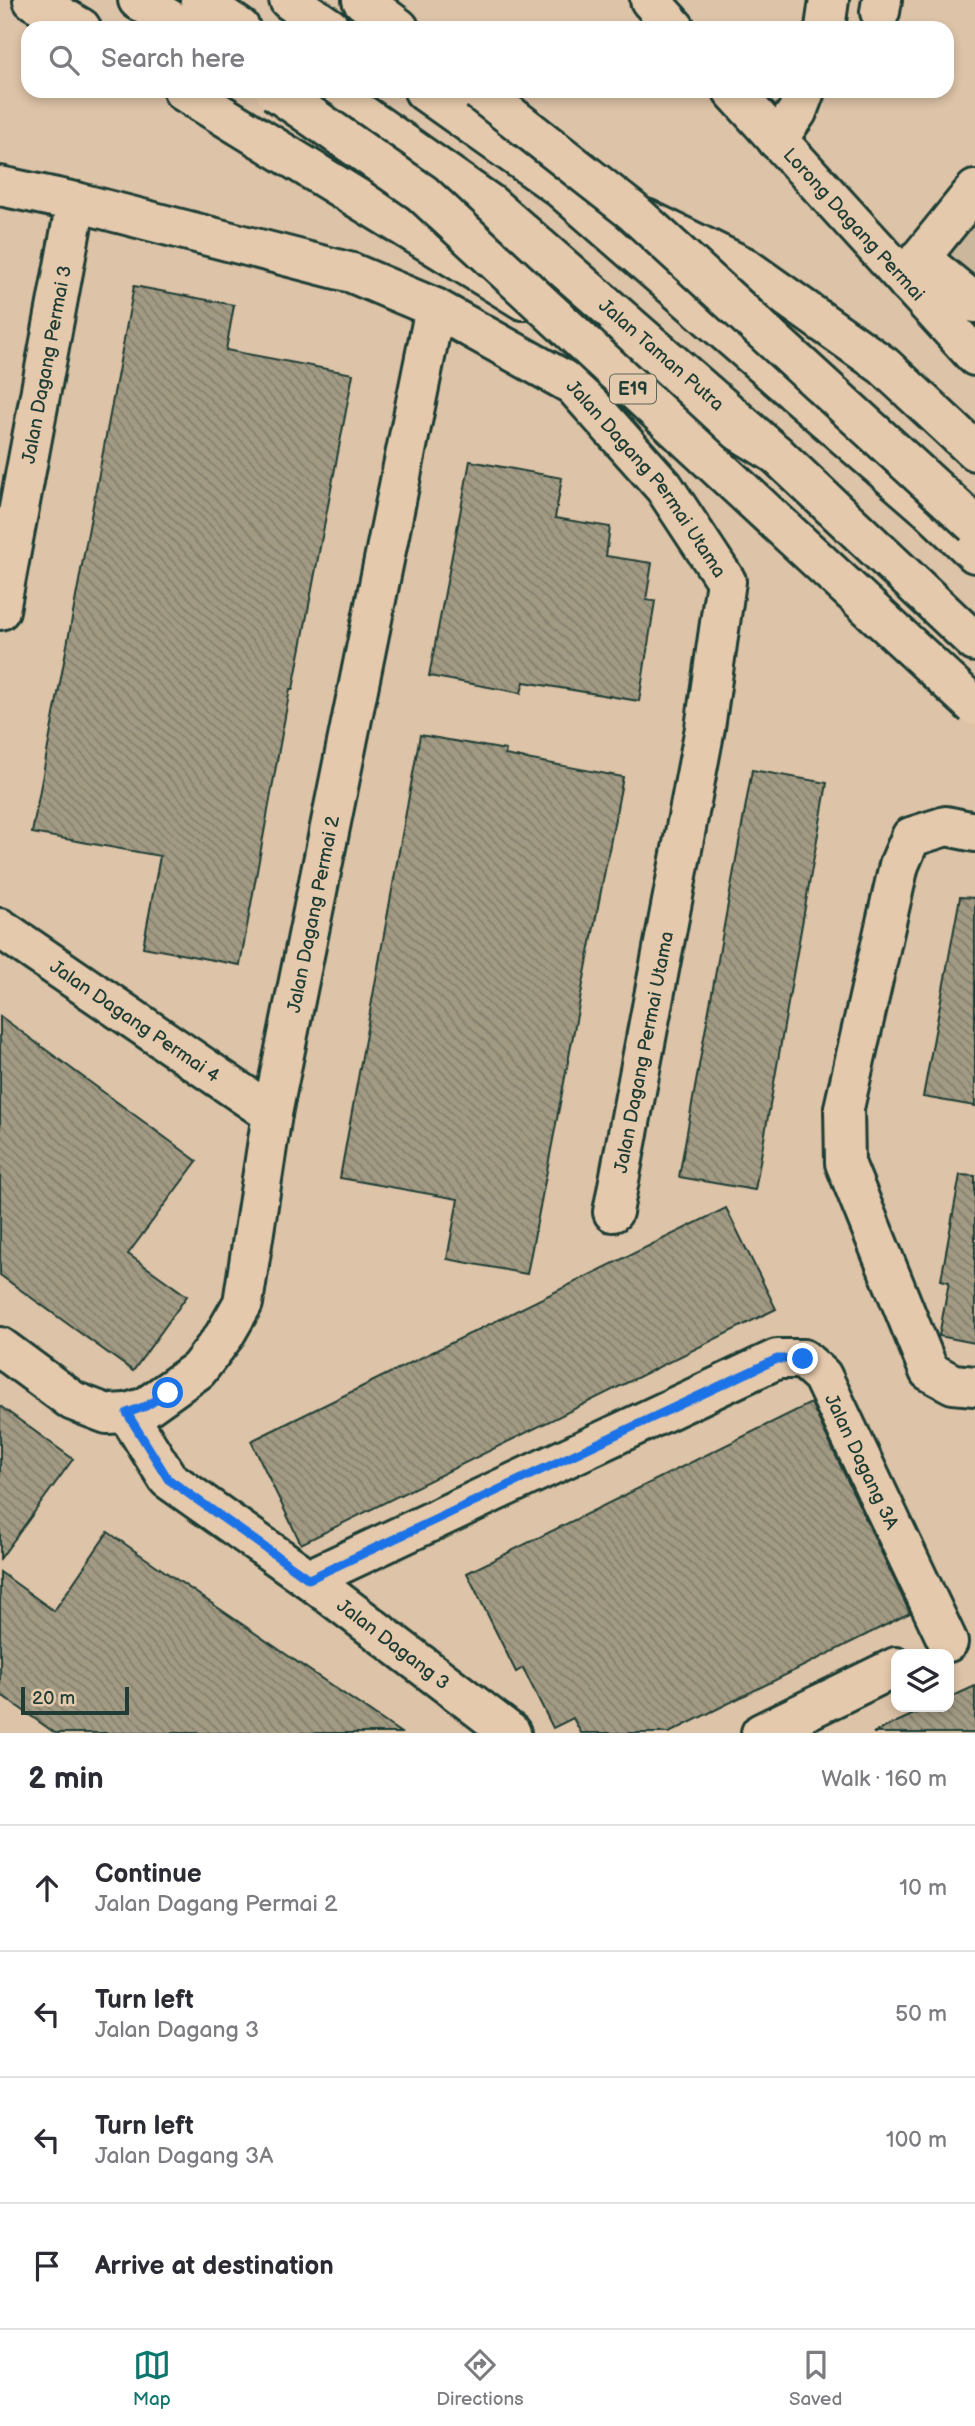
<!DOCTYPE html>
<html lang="en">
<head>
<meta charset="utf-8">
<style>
	:root { --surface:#fff; --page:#f7f7f7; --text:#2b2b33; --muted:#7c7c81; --line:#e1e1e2; --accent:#0f766e }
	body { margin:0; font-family:"Balsamiq Sans",sans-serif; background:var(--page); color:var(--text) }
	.controls { position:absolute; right:21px; bottom:21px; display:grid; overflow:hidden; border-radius:14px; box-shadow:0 4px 10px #0003 }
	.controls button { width:63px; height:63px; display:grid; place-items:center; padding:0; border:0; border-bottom:2px solid var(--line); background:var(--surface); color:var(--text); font:35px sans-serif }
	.scale { position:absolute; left:21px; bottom:18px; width:108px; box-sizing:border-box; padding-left:7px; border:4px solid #1f3d34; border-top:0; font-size:19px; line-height:24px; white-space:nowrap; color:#1f3d34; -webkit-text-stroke:5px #e5c9ac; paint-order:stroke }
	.stop { position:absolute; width:21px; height:21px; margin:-16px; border:5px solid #1a73e8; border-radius:50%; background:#fff }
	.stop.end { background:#1a73e8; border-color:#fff; box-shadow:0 2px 7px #0008 }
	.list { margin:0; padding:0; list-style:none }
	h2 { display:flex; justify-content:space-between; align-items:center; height:91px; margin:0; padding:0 28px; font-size:30px }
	h2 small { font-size:23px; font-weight:400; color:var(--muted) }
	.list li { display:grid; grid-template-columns:46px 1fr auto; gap:21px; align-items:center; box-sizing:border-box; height:126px; padding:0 28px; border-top:2px solid var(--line) }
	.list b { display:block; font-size:26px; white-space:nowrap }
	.list p { margin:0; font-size:23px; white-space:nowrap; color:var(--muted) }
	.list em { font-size:23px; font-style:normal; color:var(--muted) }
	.icon { flex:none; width:38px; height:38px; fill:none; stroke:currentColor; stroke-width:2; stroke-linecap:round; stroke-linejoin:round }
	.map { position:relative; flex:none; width:975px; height:1733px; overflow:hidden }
	.search { position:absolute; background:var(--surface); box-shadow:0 4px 10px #0003; left:21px; right:21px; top:21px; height:77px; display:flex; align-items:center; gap:18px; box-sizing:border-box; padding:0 24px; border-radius:21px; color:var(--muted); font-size:26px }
	.sheet { height:595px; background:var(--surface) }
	nav { display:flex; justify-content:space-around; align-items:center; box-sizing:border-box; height:98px; border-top:2px solid var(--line); background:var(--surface); font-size:19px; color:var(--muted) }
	nav a { display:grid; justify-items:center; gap:4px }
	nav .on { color:var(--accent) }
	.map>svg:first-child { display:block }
	.built { fill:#cbb79c }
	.building { fill:url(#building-back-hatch); stroke:#1f3d34; stroke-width:2 }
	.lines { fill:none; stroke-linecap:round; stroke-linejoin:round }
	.minor-casing { stroke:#1f3d34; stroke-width:44 }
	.highway-casing { stroke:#1f3d34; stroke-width:44 }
	.minor { stroke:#e5c9ac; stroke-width:38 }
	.highway { stroke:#e5c9ac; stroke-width:38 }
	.highway-bridge-casing { stroke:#1f3d34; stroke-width:44; stroke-linecap:butt }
	.highway-bridge { stroke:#e5c9ac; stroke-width:38 }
	.route { stroke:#1a73e8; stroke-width:9 }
	.labels { text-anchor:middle; stroke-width:7; stroke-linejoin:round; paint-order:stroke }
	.shield { fill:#e5c9ac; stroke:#5a6758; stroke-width:2 }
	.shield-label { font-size:18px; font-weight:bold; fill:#1f3d34 }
	.street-label { font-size:19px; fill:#1f3d34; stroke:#e5c9ac }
</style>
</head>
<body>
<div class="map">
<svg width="975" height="1733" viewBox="0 0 975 1733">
	<defs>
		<pattern id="building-back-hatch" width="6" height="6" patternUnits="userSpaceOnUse" patternTransform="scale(1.75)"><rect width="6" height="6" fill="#a29a83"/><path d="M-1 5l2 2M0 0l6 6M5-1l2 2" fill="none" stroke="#837f6c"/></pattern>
	</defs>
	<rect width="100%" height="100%" fill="#ddc3a7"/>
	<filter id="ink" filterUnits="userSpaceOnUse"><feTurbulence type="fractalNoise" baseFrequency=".0143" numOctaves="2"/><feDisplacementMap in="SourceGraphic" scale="14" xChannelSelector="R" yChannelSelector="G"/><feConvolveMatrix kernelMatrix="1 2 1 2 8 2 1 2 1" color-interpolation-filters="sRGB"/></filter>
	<g filter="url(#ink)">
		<path class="built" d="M975,204V292L932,257Z"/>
		<path class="building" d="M134,286L234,305L226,350L353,374L293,689H290L240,965L143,947L160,856L32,833Z
			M470,461L562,478L555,518L610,527L606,556L652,563L646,600L655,601L639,701L524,682L521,693L429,676Z
			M420,735L506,750L505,755L623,777L527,1274L447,1259L458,1199L340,1178Z
			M752,770L827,783L755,1190L679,1177Z
			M960,897L975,898V1106L923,1097Z
			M0,1016L197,1161L128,1254L187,1296L133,1371L0,1275Z
			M960,1175L975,1176V1343L939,1336L949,1282L941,1280Z
			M726,1208L776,1309L301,1544L251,1441Z
			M811,1403L910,1613L669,1733H581L573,1718L553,1728L523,1668L516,1672L467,1573Z
			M0,1406L73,1459L0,1559Z
			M108,1532L135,1551L401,1733H55L0,1694V1572L54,1611Z
			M975,1686V1733H873L929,1707H949V1698Z"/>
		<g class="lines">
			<defs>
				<g id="minor">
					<path d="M200,0L240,28"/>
					<path d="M289,0L330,28"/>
					<path d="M650,0L675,28"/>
					<path d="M880,12L882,0"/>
					<path d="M825,28L829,0"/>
					<path id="s1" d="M329,91L490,204L776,454L975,642"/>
					<path d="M424,91L558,186L930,510L975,553"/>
					<path id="s2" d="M733,91L975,356"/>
					<path d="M777,140L797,112L805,91"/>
					<path id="s3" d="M0,186L76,202L352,273L435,308L573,385L664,487L726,581L705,728L613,1212"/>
					<path d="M920,258L975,303"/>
					<path d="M908,283L920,258L975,190"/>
					<path id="s4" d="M0,610L76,202"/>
					<path d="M975,832L946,826L911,837L899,865L844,1108L845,1163L929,1371L953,1384L975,1386"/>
					<path id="s5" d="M0,928L272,1114"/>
					<path id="s6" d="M0,1347L73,1401L107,1414L127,1413L146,1407L198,1370L224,1336L243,1303L272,1114L435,308"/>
					<path id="s7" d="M127,1413L168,1479L309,1579L511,1733"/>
					<path id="s8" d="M309,1579L777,1359H803L822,1376L948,1642"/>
					<path d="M761,1733L896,1667"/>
				</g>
				<path id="highway" d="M33,0L81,28
					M138,0L184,28
					M362,0L399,28
					M183,91L523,300
					M646,219L743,266L884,366L975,451
					M602,347L776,454"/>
			</defs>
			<use href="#minor" class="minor-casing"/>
			<use href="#highway" class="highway-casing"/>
			<use href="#minor" class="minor"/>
			<use href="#highway" class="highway"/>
			<defs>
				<path id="highway-bridge" d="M275,91L422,193L975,706
					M479,91L632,211L975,525"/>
			</defs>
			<use href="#highway-bridge" class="highway-bridge-casing"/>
			<use href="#highway-bridge" class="highway-bridge"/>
		</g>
	</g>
	<g class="lines" filter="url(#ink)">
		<path class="route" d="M168,1393L146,1406L127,1413L168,1479L309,1579L777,1359H803"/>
	</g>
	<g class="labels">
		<rect class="shield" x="610" y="374.5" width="46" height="29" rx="5"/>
		<g class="shield-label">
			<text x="633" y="395">E19</text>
		</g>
		<g class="street-label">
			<text dy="7" stroke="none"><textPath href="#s2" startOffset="180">Lorong Dagang Permai</textPath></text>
			<text dy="7" stroke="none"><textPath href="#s1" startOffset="425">Jalan Taman Putra</textPath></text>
			<text dy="7" stroke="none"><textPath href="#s4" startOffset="250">Jalan Dagang Permai 3</textPath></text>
			<text dy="7" stroke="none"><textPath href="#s3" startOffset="730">Jalan Dagang Permai Utama</textPath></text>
			<text dy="7" stroke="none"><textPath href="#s6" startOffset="707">Jalan Dagang Permai 2</textPath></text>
			<text dy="7" stroke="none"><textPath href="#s5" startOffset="164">Jalan Dagang Permai 4</textPath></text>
			<text transform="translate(643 1052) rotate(-79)" y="7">Jalan Dagang Permai Utama</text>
			<text dy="7" stroke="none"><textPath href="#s8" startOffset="663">Jalan Dagang 3A</textPath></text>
			<text dy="7" stroke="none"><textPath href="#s7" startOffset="357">Jalan Dagang 3</textPath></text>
		</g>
	</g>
</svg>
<div class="controls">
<button><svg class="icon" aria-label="layers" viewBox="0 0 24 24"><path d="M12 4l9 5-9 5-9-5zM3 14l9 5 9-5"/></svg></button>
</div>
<div class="scale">20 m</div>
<div class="stop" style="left:168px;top:1393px"></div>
<div class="stop end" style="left:803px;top:1359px"></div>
<div class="search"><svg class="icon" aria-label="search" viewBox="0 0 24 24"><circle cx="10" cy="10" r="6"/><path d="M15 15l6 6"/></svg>Search here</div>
</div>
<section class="sheet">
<h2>2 min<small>Walk · 160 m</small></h2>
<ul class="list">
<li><svg class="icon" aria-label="ahead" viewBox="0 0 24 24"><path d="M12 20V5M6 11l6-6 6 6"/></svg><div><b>Continue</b><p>Jalan Dagang Permai 2</p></div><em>10 m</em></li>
<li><svg class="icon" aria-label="left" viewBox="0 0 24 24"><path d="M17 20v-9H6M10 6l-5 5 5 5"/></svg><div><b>Turn left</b><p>Jalan Dagang 3</p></div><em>50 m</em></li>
<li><svg class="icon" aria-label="left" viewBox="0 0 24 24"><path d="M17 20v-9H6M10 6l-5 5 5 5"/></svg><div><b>Turn left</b><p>Jalan Dagang 3A</p></div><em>100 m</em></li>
<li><svg class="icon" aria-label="arrive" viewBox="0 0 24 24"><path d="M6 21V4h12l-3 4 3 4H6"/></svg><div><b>Arrive at destination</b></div></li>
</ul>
</section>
<nav>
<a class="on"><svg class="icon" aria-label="map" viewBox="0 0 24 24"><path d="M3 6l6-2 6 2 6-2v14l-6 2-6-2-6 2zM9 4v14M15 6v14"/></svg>Map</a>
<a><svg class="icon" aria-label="directions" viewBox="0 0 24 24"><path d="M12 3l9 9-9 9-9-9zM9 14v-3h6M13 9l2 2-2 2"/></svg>Directions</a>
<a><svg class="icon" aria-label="saved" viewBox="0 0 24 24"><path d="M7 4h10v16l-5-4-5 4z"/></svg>Saved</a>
</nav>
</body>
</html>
